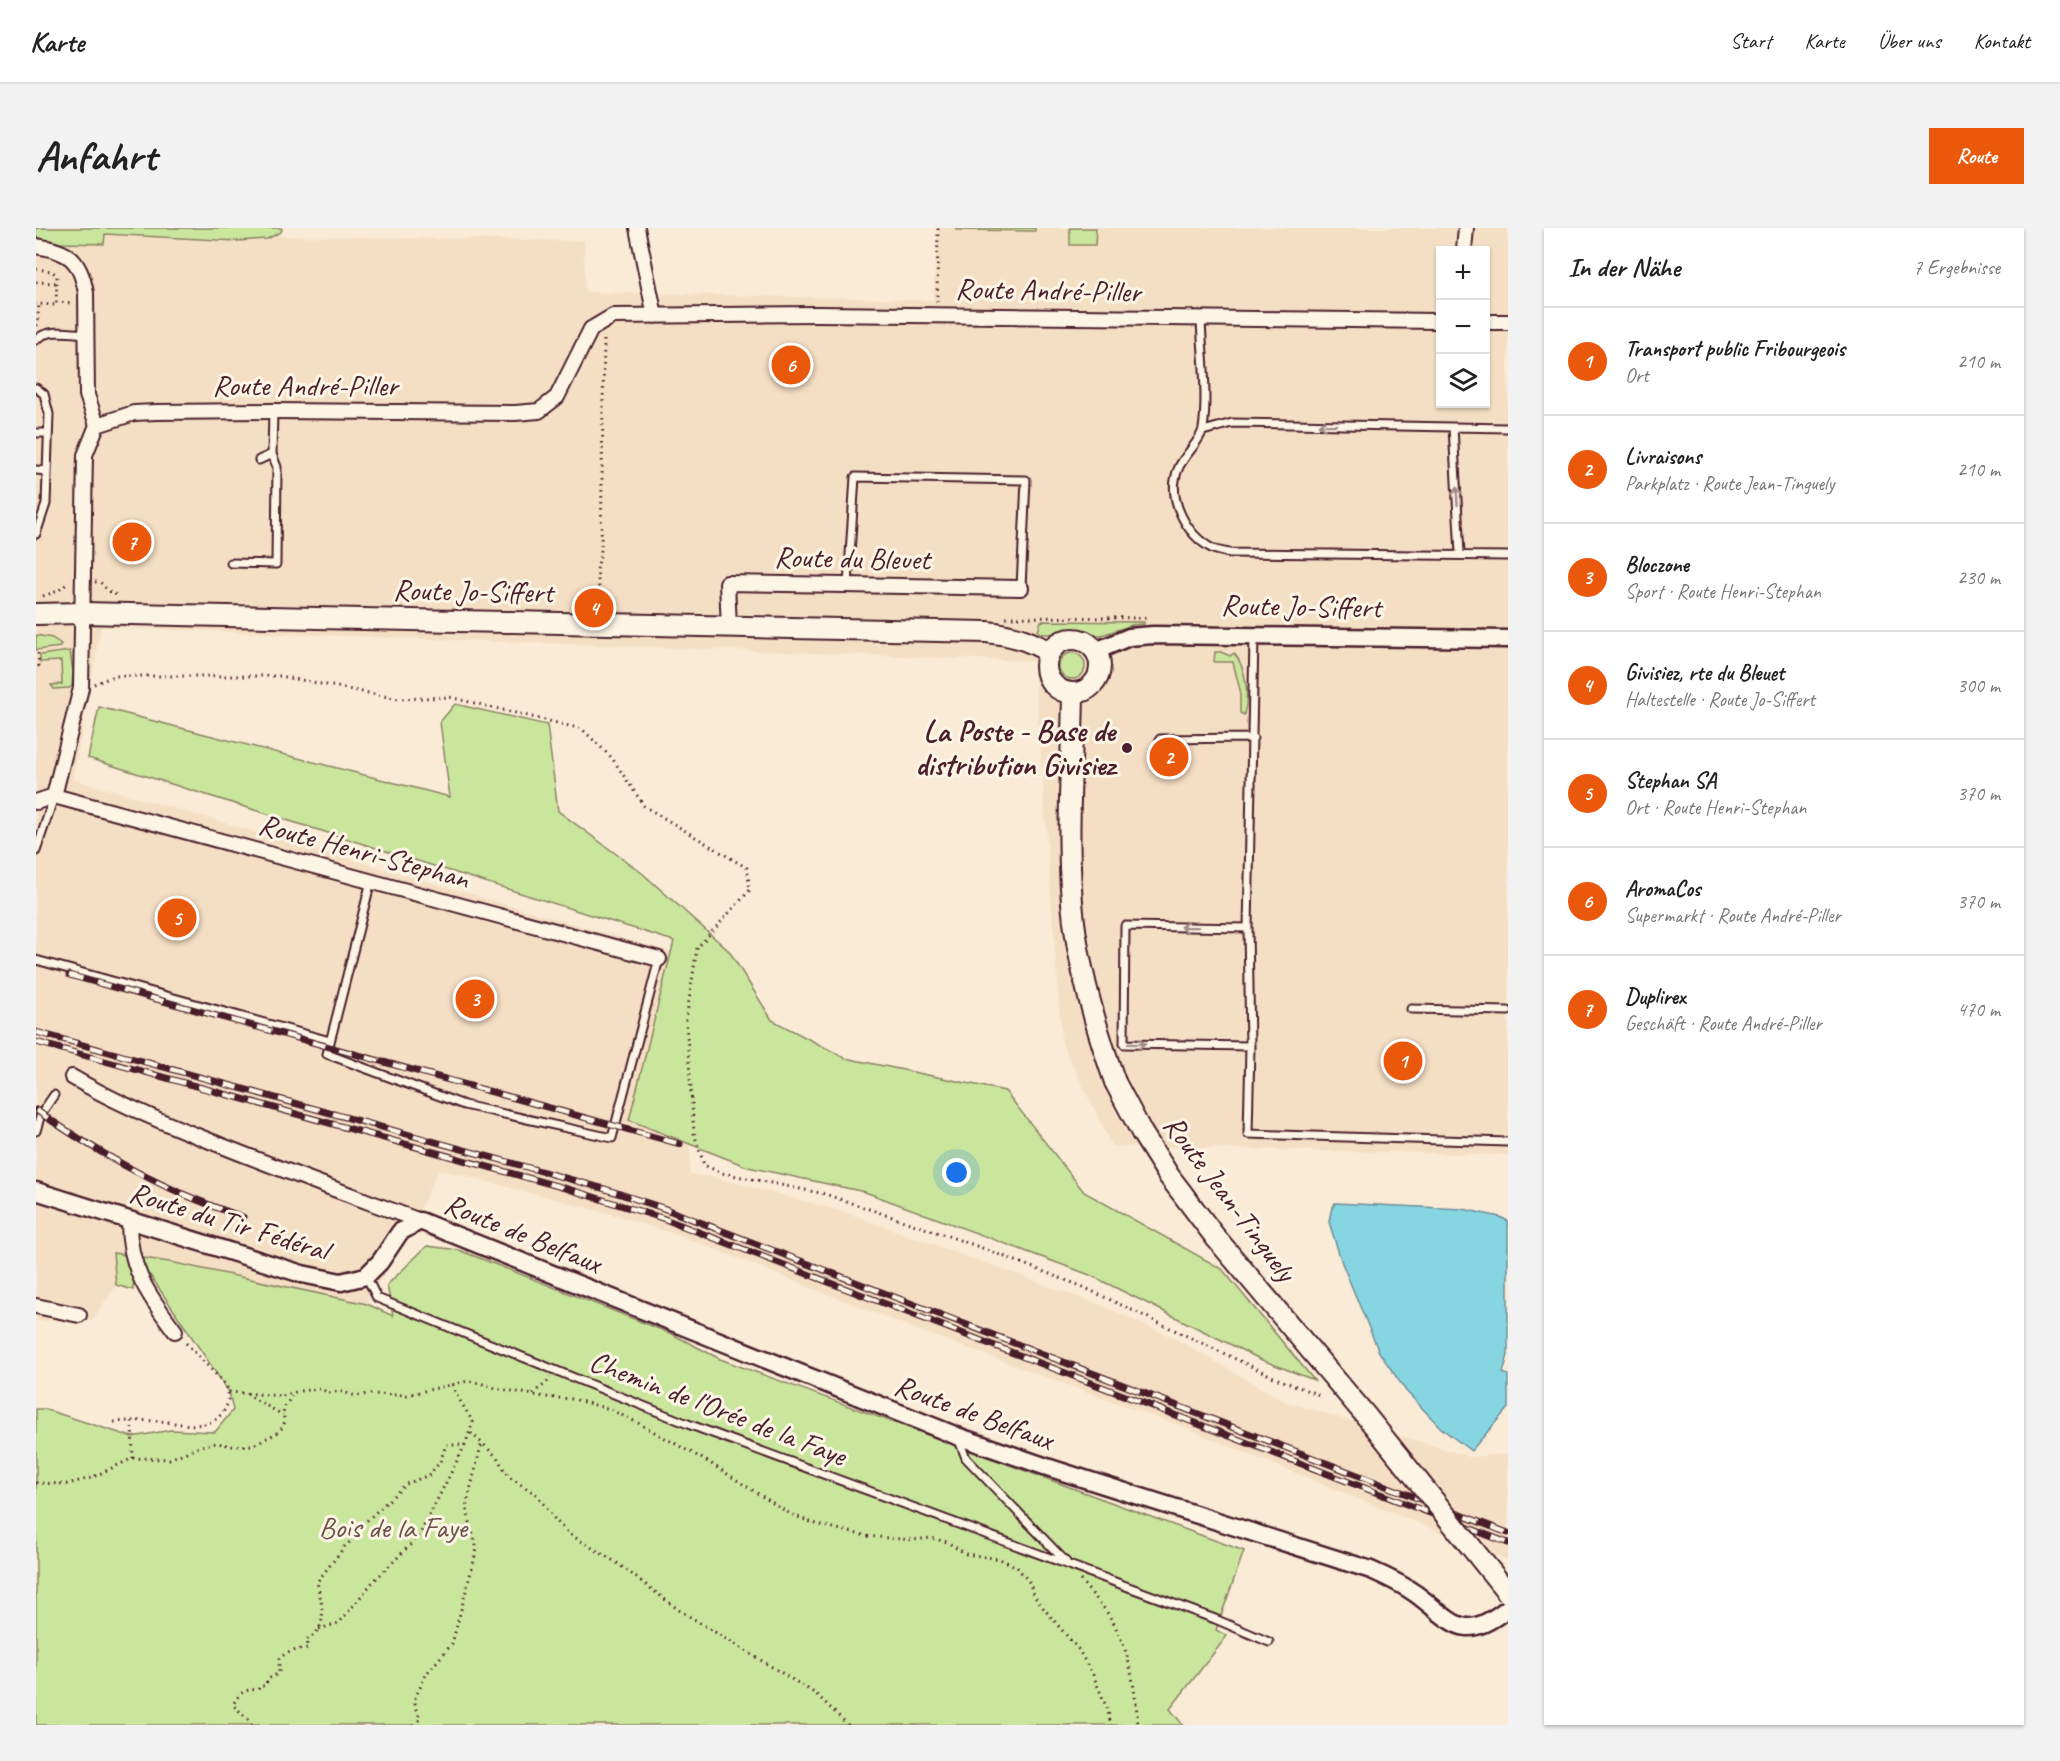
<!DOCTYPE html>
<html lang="de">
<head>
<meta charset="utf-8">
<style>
	:root { --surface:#fff; --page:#f2f2f2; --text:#222; --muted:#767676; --line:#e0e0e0; --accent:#ea580c }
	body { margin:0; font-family:Caveat,sans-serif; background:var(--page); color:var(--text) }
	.controls { position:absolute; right:18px; top:18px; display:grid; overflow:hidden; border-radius:0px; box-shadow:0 2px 4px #0004 }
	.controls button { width:54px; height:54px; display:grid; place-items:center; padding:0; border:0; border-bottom:2px solid var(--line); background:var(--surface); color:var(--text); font:30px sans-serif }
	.you { position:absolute; left:921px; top:945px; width:21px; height:21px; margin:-15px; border:4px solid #fff; border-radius:50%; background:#1a73e8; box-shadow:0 0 0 9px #1a73e833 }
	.badge { display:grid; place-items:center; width:39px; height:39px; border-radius:50%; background:var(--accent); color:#fff; font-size:20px; font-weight:700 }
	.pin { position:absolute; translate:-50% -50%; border:3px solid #fff; box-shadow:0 2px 6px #0006 }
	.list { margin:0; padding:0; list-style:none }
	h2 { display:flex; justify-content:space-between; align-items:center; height:78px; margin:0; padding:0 24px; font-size:26px }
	h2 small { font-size:20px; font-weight:400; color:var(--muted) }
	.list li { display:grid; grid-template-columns:39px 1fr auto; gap:18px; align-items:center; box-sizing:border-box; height:108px; padding:0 24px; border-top:2px solid var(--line) }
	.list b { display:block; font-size:22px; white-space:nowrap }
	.list p { margin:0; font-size:20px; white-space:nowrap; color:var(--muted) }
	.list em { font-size:20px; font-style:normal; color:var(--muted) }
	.icon { flex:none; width:33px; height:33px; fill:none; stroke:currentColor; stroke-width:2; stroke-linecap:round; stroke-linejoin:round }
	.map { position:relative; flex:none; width:1472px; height:1497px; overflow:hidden; border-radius:0px }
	header { display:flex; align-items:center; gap:36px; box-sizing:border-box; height:84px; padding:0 30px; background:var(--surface); border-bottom:2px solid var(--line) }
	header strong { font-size:28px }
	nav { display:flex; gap:33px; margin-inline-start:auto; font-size:21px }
	.intro { display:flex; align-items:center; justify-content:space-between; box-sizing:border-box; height:144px; padding:0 36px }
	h1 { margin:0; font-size:42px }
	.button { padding:15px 27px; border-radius:0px; background:var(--accent); color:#fff; font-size:21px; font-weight:700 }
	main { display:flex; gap:36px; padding:0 36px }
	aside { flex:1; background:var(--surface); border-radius:0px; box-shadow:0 2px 4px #0004 }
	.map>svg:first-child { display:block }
	.built { fill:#f5dfc4; fill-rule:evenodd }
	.green { fill:#cae69d; stroke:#8a8264; stroke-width:1.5 }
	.water { fill:#86d6e2; stroke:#6e8d99; stroke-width:1.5 }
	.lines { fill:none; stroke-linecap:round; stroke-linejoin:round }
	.service-casing { stroke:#4a1f2b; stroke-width:11 }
	.minor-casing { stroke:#4a1f2b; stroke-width:18 }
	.tertiary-casing { stroke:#4a1f2b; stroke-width:21 }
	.secondary-casing { stroke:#4a1f2b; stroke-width:24 }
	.path { stroke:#4a1f2b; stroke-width:3; stroke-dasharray:1.5 4.5; stroke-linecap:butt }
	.service { stroke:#fcf5e5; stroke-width:7 }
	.minor { stroke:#fcf5e5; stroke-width:14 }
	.tertiary { stroke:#fcf5e5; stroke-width:16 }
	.secondary { stroke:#fcf5e5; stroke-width:20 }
	.rail-casing { stroke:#4a1f2b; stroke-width:7 }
	.rail { stroke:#fcf5e5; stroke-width:4.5; stroke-dasharray:14; stroke-linecap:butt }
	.secondary-bridge-casing { stroke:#4a1f2b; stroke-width:24; stroke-linecap:butt }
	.secondary-bridge { stroke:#fcf5e5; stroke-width:20 }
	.oneway { stroke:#a38a88 }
	.poi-dot { fill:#4a1f2b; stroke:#fcf5e5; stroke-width:2 }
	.labels { text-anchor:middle; stroke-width:6; stroke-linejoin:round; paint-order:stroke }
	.street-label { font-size:30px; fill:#4a1f2b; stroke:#fcf5e5 }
	.poi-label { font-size:30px; font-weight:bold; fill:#4a1f2b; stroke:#fcf5e5; text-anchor:end }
	.park-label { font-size:30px; fill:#6a5148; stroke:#fcf5e5 }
</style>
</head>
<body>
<header>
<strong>Karte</strong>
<nav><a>Start</a><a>Karte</a><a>Über uns</a><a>Kontakt</a></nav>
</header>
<div class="intro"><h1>Anfahrt</h1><a class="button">Route</a></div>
<main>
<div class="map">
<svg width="1472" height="1497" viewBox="0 0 1472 1497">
	<rect width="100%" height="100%" fill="#f9ebd6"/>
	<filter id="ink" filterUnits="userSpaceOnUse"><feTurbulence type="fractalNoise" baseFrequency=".0167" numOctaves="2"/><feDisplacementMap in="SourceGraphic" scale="12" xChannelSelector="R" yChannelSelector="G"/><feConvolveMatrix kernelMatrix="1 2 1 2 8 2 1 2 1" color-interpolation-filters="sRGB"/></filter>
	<g filter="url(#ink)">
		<path class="built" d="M902,0H1472V927L1076,918L1026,815L998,433L65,399L37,551L652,729L654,946L676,949L806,983L1067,1078L1136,1109L1248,1173L1434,1229L1472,1226V1332L1147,1199L887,1104L653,1011L586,989L403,941L383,983L331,1076L139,1035L77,1025L80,1057L57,1092L0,1093V4L548,13L549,64L897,72ZM1404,22H1450V176H1404Z"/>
		<path class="green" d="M0,0H245L246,1L245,4L231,11L201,13L69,6L68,16L24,15L0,11Z
			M920,0H999V3L920,2Z
			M1034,0H1060L1059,17H1034Z
			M1005,393L1108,394V396L1096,397L1066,407H1057L1034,402L1017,406H1007L1002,403Z
			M0,407L16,410L25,416L24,419L0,422Z
			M34,423L37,444L36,458L33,460L18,461L15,457L26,456L25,433L4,434V427Z
			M1179,424H1185L1194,428L1198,425C1211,441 1213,468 1208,487L1204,485V462L1197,434H1178Z
			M1023 438a13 13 0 1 1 26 0a13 13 0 1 1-26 0Z
			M419,476L511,497L522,583L606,645L693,723L736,792L809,830L969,863L1048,964L1186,1041L1278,1152L1226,1132L1054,1047L829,964L712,939L593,892L638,713L52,530L63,479L414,569L404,494Z
			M391,1018L423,1022L636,1106L684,1131L1208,1323L1180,1402L1191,1408L1134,1481L1147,1497H0V1181H8L96,1209L135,1202L179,1204L197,1182L193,1164L114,1047L98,1049L97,1062L80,1057L77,1025L139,1035L331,1076L357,1088L351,1057Z"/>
		<path class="water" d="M1299,975L1427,981L1464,989L1472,993V1127L1467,1145L1472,1147V1180L1435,1223L1405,1200L1370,1163L1343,1124L1306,1035L1293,994L1295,983Z"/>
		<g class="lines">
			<defs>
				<path id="service" d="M1165,91C1166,125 1172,166 1167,201C1165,212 1148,228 1143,239C1129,269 1150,307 1177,321C1182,323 1189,324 1194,325L1472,328
					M0,112C11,100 35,105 50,106
					M0,160L8,166L13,186L10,276L0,306
					M1417,199L1472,200
					M1167,203L1196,195L1417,199L1424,326
					M0,205H12
					M223,232L236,226L237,183
					M0,242L11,243
					M195,335L240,336L241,239L236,226
					M812,357L819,249L990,252L985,360
					M1218,410L1212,700L1214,818L1212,906L1472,914
					M1124,511L1217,510
					M0,623L18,569
					M335,653L291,826L428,877L576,910L623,731
					M1212,700L1089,698L1088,816L1214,818
					M0,732L294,813
					M1375,781L1472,783
					M0,903L5,886L18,867
					M330,1048L341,1070L652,1196L1179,1391L1233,1414
					M922,1210L930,1230L1030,1334"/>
				<path id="minor" d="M601,0L619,88
					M0,18C33,23 44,31 50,65L51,167L61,197
					M1428,22L1430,0
					M1450,94H1472
					M693,400L691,355L985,360
					M18,568L623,731
					M0,574L18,568L45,460L49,227L61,197L98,185L120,184L237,183L479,185L503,183L521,169L555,101L577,88L782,86L1404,93
					M36,849C78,874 123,893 169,911C240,940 312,966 384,993
					M93,992C92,1039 112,1067 139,1103
					M0,1078L43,1087"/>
				<path id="tertiary" d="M1060,423L1093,409L1117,407L1472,411
					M0,963L266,1046L305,1054L330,1048L344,1034L364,1004L384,993L921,1208L1011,1239L1335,1342C1351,1349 1366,1356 1380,1366C1419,1395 1426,1416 1472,1380"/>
				<path id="secondary" d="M0,386L46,385L951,404C976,407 991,411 1013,424
					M1010 438a27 27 0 1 1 54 0a27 27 0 1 1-54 0Z
					M1037,465C1036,541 1029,619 1038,694C1045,749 1061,803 1079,854"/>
			</defs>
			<use href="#service" class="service-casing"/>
			<use href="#minor" class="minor-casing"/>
			<use href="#tertiary" class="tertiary-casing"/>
			<use href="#secondary" class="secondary-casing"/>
			<path class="path" d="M0,41L16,43L21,48L20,77L0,76
				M0,54L21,55
				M20,74L36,75
				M901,74L902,0
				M1,98L3,76
				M59,354H64L72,363L83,368
				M7,368L22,363L32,355
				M564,371L561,342L565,322L568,109
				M970,389L1113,390
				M2,425L3,438H7
				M58,456L78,448H244L363,471L413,469L546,501L576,530L608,578L711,640L714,662L661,720L650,792L658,905L668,937L686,945L789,966L938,1017L1045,1058L1242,1151L1283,1167
				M193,1164L246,1168L263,1163L285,1161L293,1165L304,1163L320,1168L334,1166L370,1167L432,1153L444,1155L459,1160L509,1169L537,1171L573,1181L602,1195L674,1235L754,1286L777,1295L830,1308L877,1312L895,1310L911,1314L930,1326L964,1331L981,1339L993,1354L999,1369L1009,1382L1042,1421L1057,1447L1072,1483L1075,1497
				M211,1165L215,1169L247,1187
				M497,1166C502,1159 511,1158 514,1149
				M96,1193L97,1230
				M78,1194C92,1193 106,1192 121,1193C142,1194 172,1205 187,1184C193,1176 194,1166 190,1157L147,1112
				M435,1205L461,1229L467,1240L475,1250L501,1267L520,1293L535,1307L581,1335L643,1382L780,1466L812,1497
				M0,1255L31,1256L55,1250L97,1230L133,1231L171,1216L182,1215L196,1218L217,1217L241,1205L247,1199L249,1193L247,1187L248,1180L257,1166
				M1044,1352C1054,1364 1066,1376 1074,1389C1094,1422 1099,1459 1102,1497
				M283,1401L303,1395L336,1355L383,1308L429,1217
				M215,1497L214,1493L197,1477C202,1466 209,1460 222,1462L224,1458H229L232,1451L243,1445V1431L249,1426L260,1422L272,1420L270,1412C295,1400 285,1375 281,1354L309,1318L320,1309L323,1300L370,1256L393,1247L404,1234L410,1217H429L437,1194L420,1166L416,1156
				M378,1497L384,1491L378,1472L391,1445L416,1416L441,1321L430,1279L446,1214"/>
			<use href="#service" class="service"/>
			<use href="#minor" class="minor"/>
			<use href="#tertiary" class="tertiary"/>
			<use href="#secondary" class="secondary"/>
			<defs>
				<path id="rail" d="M33,747L644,916
					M0,804L476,935L569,961L627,980L1472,1305
					M0,814L532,961L626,990L1472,1315
					M0,882C68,929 129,963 207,989"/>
			</defs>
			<use href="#rail" class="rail-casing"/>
			<use href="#rail" class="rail"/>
			<defs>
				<path id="secondary-bridge" d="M1079,854L1106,905L1133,948L1180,1010L1331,1189L1472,1365"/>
			</defs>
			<use href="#secondary-bridge" class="secondary-bridge-casing"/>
			<use href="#secondary-bridge" class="secondary-bridge"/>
		</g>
		<defs><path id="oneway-shaft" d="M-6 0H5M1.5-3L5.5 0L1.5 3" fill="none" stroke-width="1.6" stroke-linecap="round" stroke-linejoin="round" transform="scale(1.5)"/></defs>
		<g class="oneway">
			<use href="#oneway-shaft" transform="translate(1291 197) rotate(-179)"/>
			<use href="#oneway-shaft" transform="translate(1421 268) rotate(-93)"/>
			<use href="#oneway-shaft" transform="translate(1153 699) rotate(-179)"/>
			<use href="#oneway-shaft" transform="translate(1101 816) rotate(1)"/>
		</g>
	</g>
	<circle class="poi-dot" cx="1091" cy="520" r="6"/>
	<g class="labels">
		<g class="street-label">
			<text transform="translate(1012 62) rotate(1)" y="10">Route André-Piller</text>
			<text x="269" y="167">Route André-Piller</text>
			<text transform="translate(816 330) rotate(1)" y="10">Route du Bleuet</text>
			<text transform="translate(437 363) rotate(1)" y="10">Route Jo-Siffert</text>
			<text transform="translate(1265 378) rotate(1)" y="10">Route Jo-Siffert</text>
			<text transform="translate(328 623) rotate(15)" y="10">Route Henri-Stephan</text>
			<text transform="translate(1194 970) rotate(53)" y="10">Route Jean-Tinguely</text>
			<text transform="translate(193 993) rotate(17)" y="10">Route du Tir Fédéral</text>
			<text transform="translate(487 1005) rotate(22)" y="10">Route de Belfaux</text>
			<text transform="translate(682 1180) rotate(21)" y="10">Chemin de l'Orée de la Faye</text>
			<text transform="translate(938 1184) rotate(20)" y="10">Route de Belfaux</text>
		</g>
		<g class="poi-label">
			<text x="1079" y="513">La Poste - Base de<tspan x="1079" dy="34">distribution Givisiez</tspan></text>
		</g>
		<g class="park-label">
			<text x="357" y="1309">Bois de la Faye</text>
		</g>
	</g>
</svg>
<div class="controls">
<button>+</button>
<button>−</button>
<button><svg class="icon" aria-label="layers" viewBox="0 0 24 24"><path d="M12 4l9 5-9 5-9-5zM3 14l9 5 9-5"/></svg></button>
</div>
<div class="you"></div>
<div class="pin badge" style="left:1367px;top:833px">1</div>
<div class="pin badge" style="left:1133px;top:529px">2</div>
<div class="pin badge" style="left:439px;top:771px">3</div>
<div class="pin badge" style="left:558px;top:380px">4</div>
<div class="pin badge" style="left:141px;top:690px">5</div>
<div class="pin badge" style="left:755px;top:137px">6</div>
<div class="pin badge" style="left:96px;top:314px">7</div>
</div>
<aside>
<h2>In der Nähe<small>7 Ergebnisse</small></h2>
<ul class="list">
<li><span class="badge">1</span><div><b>Transport public Fribourgeois</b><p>Ort</p></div><em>210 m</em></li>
<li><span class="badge">2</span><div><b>Livraisons</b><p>Parkplatz · Route Jean-Tinguely</p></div><em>210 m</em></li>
<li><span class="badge">3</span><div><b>Bloczone</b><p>Sport · Route Henri-Stephan</p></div><em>230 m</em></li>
<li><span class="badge">4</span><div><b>Givisiez, rte du Bleuet</b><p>Haltestelle · Route Jo-Siffert</p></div><em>300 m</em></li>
<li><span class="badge">5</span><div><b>Stephan SA</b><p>Ort · Route Henri-Stephan</p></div><em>370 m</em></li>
<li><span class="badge">6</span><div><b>AromaCos</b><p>Supermarkt · Route André-Piller</p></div><em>370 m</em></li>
<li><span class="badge">7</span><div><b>Duplirex</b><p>Geschäft · Route André-Piller</p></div><em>470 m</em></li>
</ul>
</aside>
</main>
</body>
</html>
